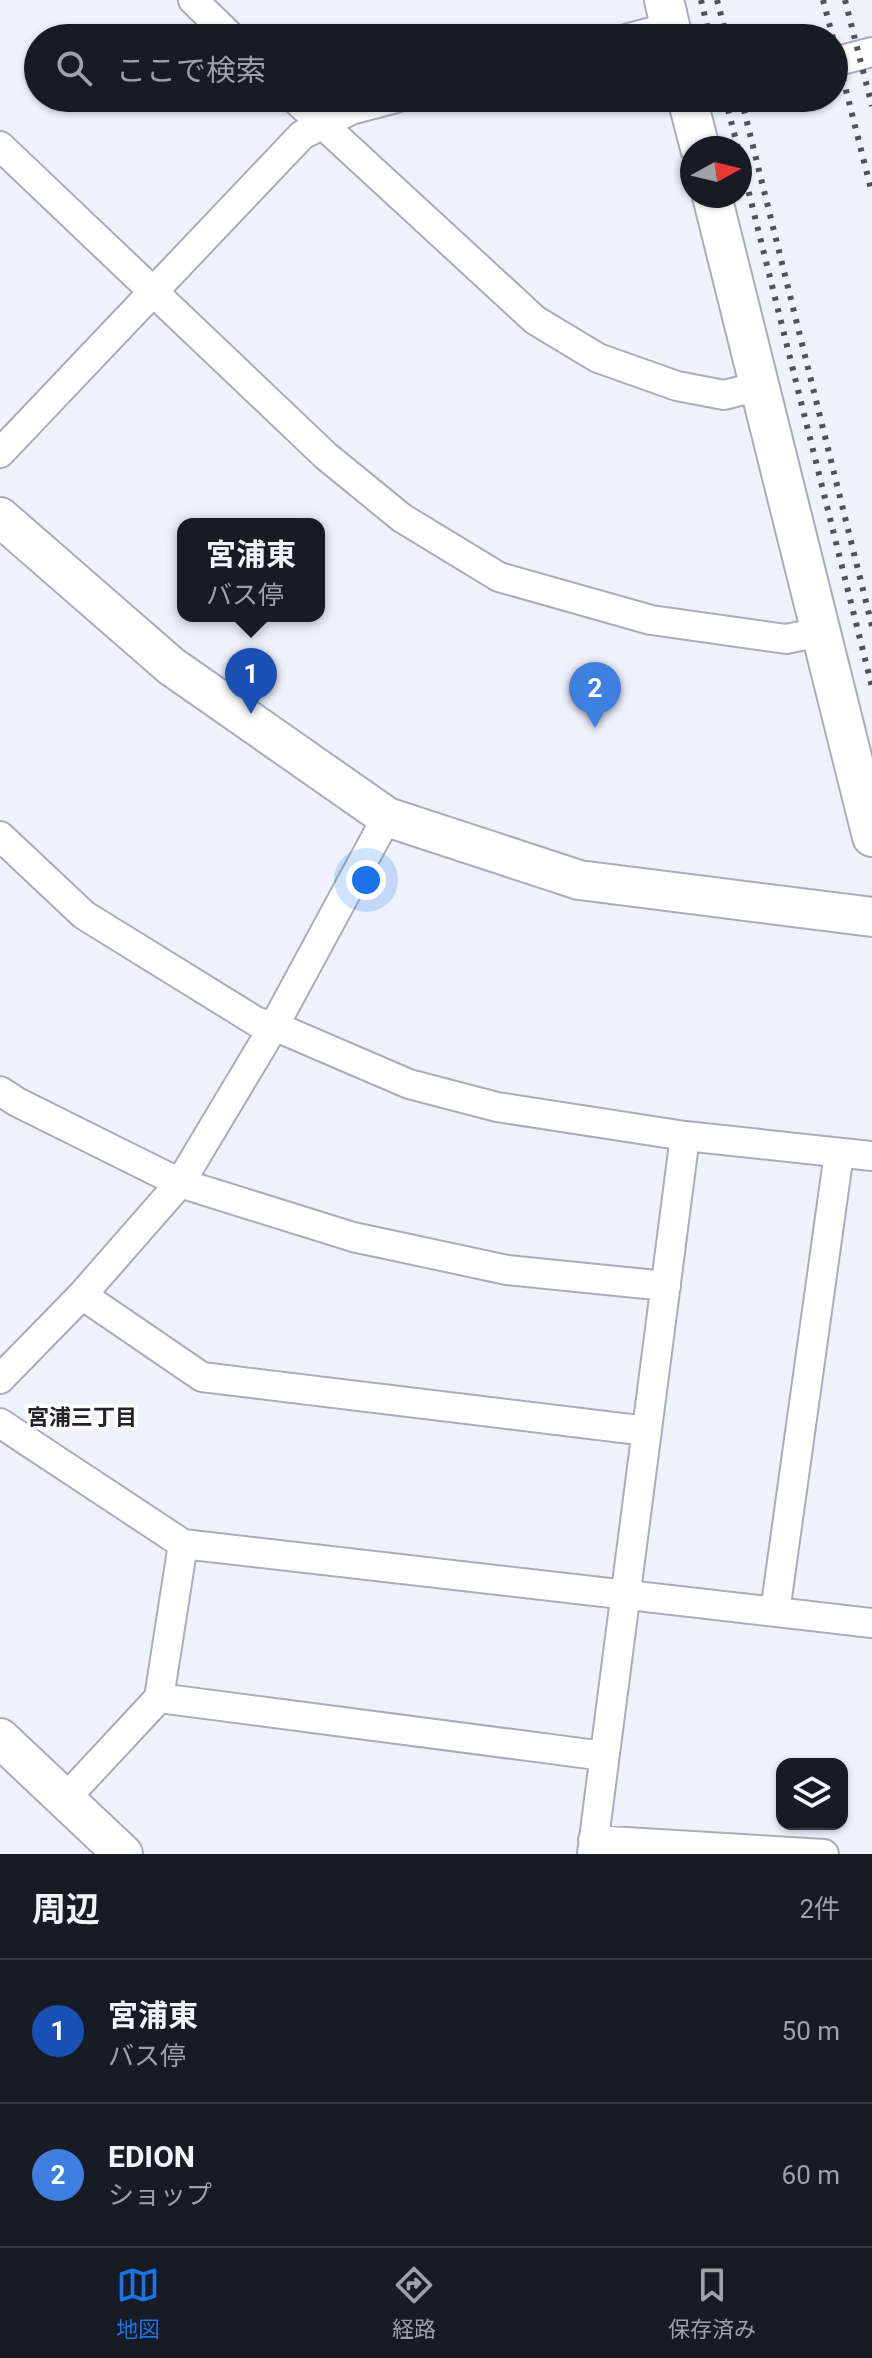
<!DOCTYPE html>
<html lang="ja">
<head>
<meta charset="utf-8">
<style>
	:root { --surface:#171b24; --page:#20242c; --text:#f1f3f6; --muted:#9ea1a6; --line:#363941; --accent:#1a73e8 }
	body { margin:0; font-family:Roboto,"Noto Sans JP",sans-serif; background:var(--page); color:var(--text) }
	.controls { position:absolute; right:24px; bottom:24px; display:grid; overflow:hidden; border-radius:16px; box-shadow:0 2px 6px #0004 }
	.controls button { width:72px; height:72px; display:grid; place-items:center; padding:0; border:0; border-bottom:2px solid var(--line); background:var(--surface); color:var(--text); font:40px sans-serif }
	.compass { position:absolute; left:680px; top:136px; width:72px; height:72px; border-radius:50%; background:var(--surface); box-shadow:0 2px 6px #0004; rotate:82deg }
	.you { position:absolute; left:366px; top:880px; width:28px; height:28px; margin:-20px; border:6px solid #fff; border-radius:50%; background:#1a73e8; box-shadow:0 0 0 12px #1a73e833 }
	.badge { display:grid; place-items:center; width:52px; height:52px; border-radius:50%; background:var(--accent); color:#fff; font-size:26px; font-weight:700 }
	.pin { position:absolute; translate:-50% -66px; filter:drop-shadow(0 2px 4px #0008) }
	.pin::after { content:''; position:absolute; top:42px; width:28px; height:24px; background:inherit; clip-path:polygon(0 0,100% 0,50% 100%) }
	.popup { position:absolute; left:177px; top:518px; width:148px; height:104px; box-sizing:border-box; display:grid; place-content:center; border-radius:16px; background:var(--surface); filter:drop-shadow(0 2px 6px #0005); font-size:26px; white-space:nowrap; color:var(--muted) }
	.popup b { font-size:30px; color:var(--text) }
	.popup::after { content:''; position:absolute; left:50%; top:100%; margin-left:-16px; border:16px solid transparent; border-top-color:var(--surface) }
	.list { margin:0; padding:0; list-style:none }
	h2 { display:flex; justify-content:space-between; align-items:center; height:104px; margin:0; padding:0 32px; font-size:34px }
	h2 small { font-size:26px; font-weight:400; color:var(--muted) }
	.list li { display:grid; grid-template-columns:52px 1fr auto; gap:24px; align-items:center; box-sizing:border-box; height:144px; padding:0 32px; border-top:2px solid var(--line) }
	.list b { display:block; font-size:30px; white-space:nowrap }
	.list p { margin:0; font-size:26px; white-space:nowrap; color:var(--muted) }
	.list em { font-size:26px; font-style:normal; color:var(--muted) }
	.icon { flex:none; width:44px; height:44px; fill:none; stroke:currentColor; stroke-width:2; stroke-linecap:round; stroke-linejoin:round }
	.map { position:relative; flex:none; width:872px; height:1854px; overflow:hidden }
	.search { position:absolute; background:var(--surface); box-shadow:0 2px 6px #0004; left:24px; right:24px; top:24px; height:88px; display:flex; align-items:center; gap:20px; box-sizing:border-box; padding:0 28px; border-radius:44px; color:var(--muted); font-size:30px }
	.sheet { height:392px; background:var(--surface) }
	nav { display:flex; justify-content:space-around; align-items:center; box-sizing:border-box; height:112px; border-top:2px solid var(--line); background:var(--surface); font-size:22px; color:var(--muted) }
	nav a { display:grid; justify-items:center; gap:4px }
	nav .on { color:var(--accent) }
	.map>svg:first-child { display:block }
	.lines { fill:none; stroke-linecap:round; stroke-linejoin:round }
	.street-casing { stroke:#abacb6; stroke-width:32 }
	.secondary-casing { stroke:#abacb6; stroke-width:42 }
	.street { stroke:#fff; stroke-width:28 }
	.secondary { stroke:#fff; stroke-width:38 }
	.rail { stroke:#515257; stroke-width:6; stroke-dasharray:4 8; stroke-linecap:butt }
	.labels { text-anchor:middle; stroke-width:7; stroke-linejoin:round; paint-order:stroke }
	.neighbourhood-label { font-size:22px; font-weight:bold; fill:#242428; stroke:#fff }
</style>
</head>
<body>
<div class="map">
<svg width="872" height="1854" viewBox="0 0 872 1854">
	<rect width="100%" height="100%" fill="#eff1fc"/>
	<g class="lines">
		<defs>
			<path id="street" d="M193,0L232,38
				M629,38L670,27
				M834,62L872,52
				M294,98L535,320L598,358L677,386L724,395L760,386
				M0,146L326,456L402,518L499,577L651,620L786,639L821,632
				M0,453L302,135L351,110L396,98
				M0,836L84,915L257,1022L274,1026L409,1084L497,1107L685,1136L872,1156
				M0,1091L17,1102L180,1183L353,1237L507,1270L666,1286
				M82,1295L202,1377L647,1431
				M0,1379L82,1295L180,1183L274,1026L387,817
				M0,1423L183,1544L872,1623
				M775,1612L839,1153
				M159,1698L604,1756
				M65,1799L159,1698L183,1544
				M593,1840L824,1854
				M592,1854L685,1136"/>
			<path id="secondary" d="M664,0L673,38
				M687,98L700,148
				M712,196L872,837
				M0,517L171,666L387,817L579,880L872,917
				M0,1738L123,1854"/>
		</defs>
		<use href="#street" class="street-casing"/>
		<use href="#secondary" class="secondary-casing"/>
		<use href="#street" class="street"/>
		<use href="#secondary" class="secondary"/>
		<path class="rail" d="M701,0L710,38
			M717,0L727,38
			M823,0L833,38
			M845,0L872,106
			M834,43L872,193
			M725,98L738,148
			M741,98L872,626
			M740,157L872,687"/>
	</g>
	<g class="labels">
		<g class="neighbourhood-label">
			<text x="82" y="1425">宮浦三丁目</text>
		</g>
	</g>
</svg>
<div class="controls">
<button><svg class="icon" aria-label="layers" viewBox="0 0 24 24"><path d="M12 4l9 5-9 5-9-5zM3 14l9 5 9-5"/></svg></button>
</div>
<svg class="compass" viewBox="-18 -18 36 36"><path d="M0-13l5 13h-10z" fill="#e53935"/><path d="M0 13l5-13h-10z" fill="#9ea1a6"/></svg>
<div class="you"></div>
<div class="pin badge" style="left:251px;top:714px;background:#1a4fb4">1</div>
<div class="popup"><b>宮浦東</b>バス停</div>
<div class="pin badge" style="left:595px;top:728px;background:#3f7fe0">2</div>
<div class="search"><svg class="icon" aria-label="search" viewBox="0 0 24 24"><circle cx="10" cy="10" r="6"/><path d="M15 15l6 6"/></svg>ここで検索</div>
</div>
<section class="sheet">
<h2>周辺<small>2件</small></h2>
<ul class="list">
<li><span class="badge" style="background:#1a4fb4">1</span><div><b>宮浦東</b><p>バス停</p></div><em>50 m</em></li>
<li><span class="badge" style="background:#3f7fe0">2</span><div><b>EDION</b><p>ショップ</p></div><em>60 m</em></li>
</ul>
</section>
<nav>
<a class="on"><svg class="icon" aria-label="map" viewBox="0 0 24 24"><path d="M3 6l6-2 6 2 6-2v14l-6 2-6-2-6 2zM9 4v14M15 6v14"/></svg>地図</a>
<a><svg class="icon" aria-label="directions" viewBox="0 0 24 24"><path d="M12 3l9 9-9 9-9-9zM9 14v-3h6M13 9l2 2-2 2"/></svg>経路</a>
<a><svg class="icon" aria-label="saved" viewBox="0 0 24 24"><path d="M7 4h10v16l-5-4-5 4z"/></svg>保存済み</a>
</nav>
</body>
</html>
